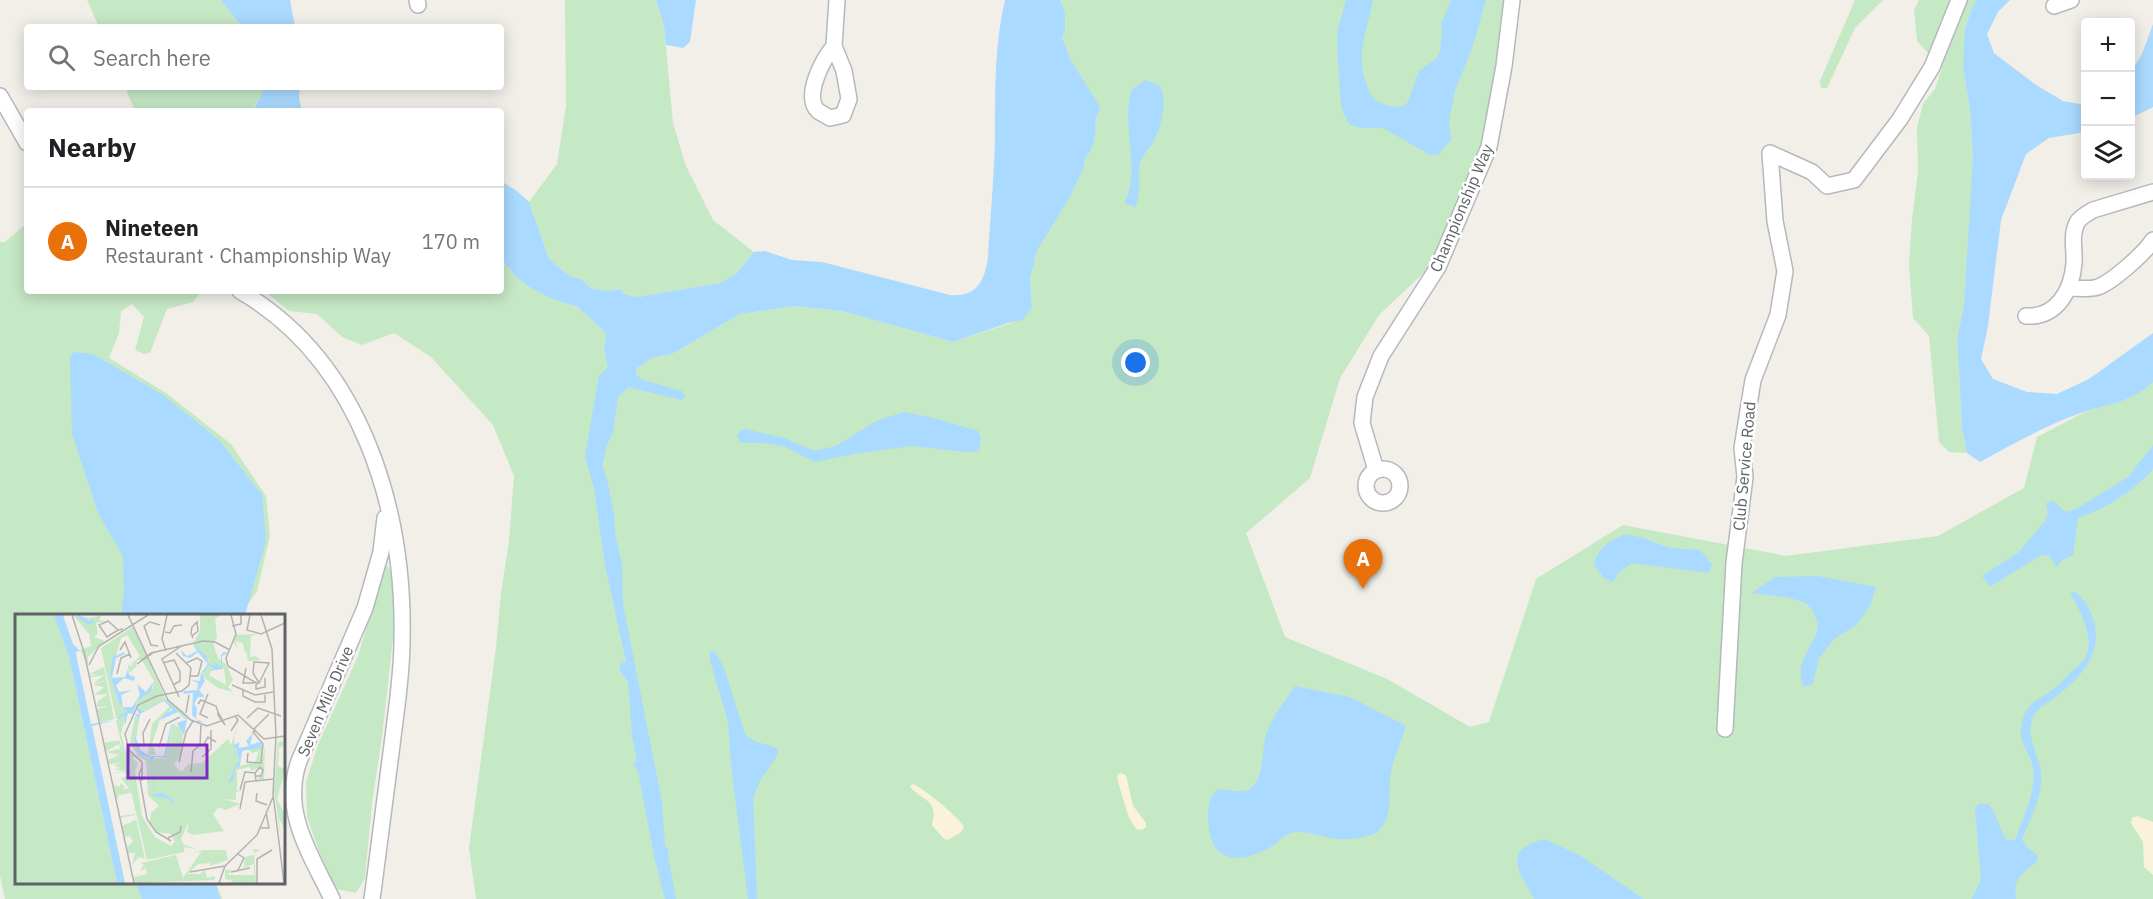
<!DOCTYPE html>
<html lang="en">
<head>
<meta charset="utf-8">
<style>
	:root { --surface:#fff; --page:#f2f2f2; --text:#202124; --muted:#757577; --line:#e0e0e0; --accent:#0b8043 }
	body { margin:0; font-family:"IBM Plex Sans",sans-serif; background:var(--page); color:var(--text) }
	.controls { position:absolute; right:18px; top:18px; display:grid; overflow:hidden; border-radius:6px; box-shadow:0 3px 15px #0003 }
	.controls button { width:54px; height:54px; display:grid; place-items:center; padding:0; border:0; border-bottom:2px solid var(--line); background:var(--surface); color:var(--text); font:30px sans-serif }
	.you { position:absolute; left:1136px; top:363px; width:21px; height:21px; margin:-15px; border:4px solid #fff; border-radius:50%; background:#1a73e8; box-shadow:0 0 0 9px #1a73e833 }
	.badge { display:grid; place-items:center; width:39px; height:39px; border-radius:50%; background:var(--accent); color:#fff; font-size:20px; font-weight:700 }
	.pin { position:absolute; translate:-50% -50px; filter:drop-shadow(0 2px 3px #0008) }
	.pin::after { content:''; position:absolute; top:32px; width:21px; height:18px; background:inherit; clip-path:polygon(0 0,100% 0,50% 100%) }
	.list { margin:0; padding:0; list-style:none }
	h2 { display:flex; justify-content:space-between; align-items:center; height:78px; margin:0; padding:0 24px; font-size:26px }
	h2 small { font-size:20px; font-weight:400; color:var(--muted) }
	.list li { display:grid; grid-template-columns:39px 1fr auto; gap:18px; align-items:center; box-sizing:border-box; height:108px; padding:0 24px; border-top:2px solid var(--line) }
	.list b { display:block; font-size:22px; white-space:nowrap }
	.list p { margin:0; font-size:20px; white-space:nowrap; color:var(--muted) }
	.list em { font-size:20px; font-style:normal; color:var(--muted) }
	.icon { flex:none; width:33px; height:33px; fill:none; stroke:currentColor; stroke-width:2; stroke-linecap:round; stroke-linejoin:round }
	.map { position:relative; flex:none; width:2153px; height:899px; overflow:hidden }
	.search { position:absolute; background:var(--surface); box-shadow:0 3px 15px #0003; left:24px; top:24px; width:480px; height:66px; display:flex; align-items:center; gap:15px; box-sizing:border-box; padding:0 21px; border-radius:6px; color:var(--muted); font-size:22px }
	.panel { position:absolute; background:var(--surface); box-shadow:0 3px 15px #0003; left:24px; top:108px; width:480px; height:186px; border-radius:6px }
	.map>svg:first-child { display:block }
	.green { fill:#c5e8c5 }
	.sand { fill:#fbf3d9 }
	.water { fill:#aadaff }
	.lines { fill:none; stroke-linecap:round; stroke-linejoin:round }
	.minor-casing { stroke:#b5b8bc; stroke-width:18 }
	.minor { stroke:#fff; stroke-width:15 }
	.labels { text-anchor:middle; stroke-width:5; stroke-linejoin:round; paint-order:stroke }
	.street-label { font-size:16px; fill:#5f6368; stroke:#fff }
	.inset-river { fill:none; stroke:#aadaff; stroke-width:3 }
	.inset-road { fill:none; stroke:#b3b3b1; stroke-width:1.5 }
	.view { fill:#7b2cbf; fill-opacity:0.15; stroke:#7b2cbf; stroke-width:3 }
	.inset-edge { fill:none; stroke:#5f6368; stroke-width:3 }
</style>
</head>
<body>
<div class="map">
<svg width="2153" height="899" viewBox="0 0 2153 899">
	<rect width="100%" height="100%" fill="#f1efe8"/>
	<path class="green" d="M87,0H221L242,27H99Z
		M565,0H656L664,26L673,123L686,166L713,220L754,252L737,273L720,283L638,297L624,294L621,289L607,291L591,288L581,279L570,276L549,259L529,202L557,164L566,106Z
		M1060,0H1512L1490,121L1453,245L1379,315L1340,378L1310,478L1246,533L1285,637L1387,679L1470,727L1489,722L1536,579L1623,525L1786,556L1938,536L2024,488L2037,437L2083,413L2110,403L2153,372V899H476L469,848L496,648L501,593L509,541L514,476L493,425L431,357L394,333L362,345L342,337L317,314L289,311L264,291H501V258L517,278L531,288L552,299L563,301L581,309L603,330L606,335L604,348L636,373V369L652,358L672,354L740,314L794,306L842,311L953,342L1017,321L1032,308L1030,280L1037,251L1070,197L1085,165L1084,160C1089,153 1094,145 1095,136C1097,127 1093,120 1100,111L1099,105L1070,60L1062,37C1069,24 1063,12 1060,0Z
		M1855,0H1883L1855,28L1827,88H1821L1820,81Z
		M1919,0H1977L1973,5L1963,66L1970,110L1973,159L1972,195L1964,305L1957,338L1962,429L1967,453L1949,452L1939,442L1929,336L1913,318L1909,264L1912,219L1918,172L1917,127L1923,104L1935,89L1942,68L1917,41L1914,10Z
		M125,87H263L261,95L252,111H135Z
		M27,223V291H197L200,293L193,302L167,309L150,353L144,354L135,350L144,317L132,304L121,311L119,333L109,358L166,393L231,444L266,496L270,536L257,591L240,615L16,616V882L216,883L222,899H5L0,876V242H5Z
		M387,566L392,572L394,629L382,737L372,803L365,878L356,893L336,889L322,860L307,817L306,782L318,745L358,656L384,568Z"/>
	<path class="sand" d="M1120,773L1126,775L1133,806L1146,823V827L1142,830L1136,829L1129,818L1118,782L1117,776Z
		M913,784C923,788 959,817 964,827L960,833L947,840L943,838L932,825C938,802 928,803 912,789L910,786Z
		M2137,816L2153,822V875L2144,867L2143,842L2131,823L2132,818Z"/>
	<path class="water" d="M221,0H290L295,27H242Z
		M656,0H696L690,42L683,48L666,45L664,26Z
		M1005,0H1060L1065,13V31L1062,37L1070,59L1099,105L1100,111C1093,120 1097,126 1095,136C1094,145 1089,154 1084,160L1085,165L1070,197L1037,251L1030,280L1032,308L1022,320L1008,323L953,342L842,311L794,306L740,314L672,354L652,358L636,369V374L643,380L682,391L685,397L681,400L628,387L618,397L613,432L607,445L602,466L607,479L614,514L615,533L622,564L623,604L662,802L665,846L669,851L668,856L676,899H665L654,856L638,771L633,765L637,759L632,736L628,681L621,673L619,665L626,661L605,565L594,488L585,456L599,376L608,367L604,348L606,335L603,330L578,307L552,299L531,288L517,278L501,258V181L517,191L529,202L549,259L570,276L581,279L591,288L607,291L621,289L624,294L638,297L720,283L737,273L754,252L765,251L792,260L822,262L950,295C977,297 984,282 988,258C990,216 995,172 995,129C995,86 995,42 1005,0Z
		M1346,0H1373C1368,29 1355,53 1366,82C1370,95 1373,101 1386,105C1395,107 1401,109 1408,102L1419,71L1437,58L1440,51L1442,32L1441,24L1451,0H1486L1473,45L1455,91L1449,121L1451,140L1439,154L1430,155L1383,128H1362L1350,125L1347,121L1341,105L1337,43L1338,29Z
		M1977,0H2010L1998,12L1987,34L1994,53L2036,85L2063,101L2086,105L2085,132L2049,138L2026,154L2001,220L1988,326L1981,359L1993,379L2027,392L2057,394L2089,379L2153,333V382C2128,404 2110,403 2081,413C2046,425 2012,445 1980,462L1967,453L1962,429L1957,338L1964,305L1973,159L1970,110L1963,66L1965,30L1973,5Z
		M2153,24V107L2131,118V72L2142,54Z
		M1145,80L1159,85C1169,100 1161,128 1152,144C1148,150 1141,157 1140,164C1137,179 1142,193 1135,207L1124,203C1142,172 1120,122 1132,90Z
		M263,87H300L299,98L302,111H253L261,95Z
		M75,352L93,354L163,395L220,441L262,495L266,541L245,615H121L124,592L123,556L98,513L72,434L70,356Z
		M904,412L938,419L978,431L981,438L979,451L966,452L911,446L860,453L815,462L783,446L762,443H741L737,436L741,430L745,429L784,438L812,450H818L836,446L876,421Z
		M2153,445V469C2133,492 2107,508 2078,518L2073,555L2061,561L2057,567L2049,556L2042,555L1991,586H1989L1982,576L2018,553L2045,521L2048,514L2046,503L2053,501L2066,512L2076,509L2128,477Z
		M1626,534L1643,538L1670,548L1700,550L1712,564L1709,573L1632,563L1619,572L1613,582L1604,578L1594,565C1599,546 1608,542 1626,534Z
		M1817,576L1876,587L1870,606L1856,625L1834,639L1819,658L1813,684L1804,687C1794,665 1808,654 1816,634C1821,624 1814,607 1803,602C1792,597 1765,595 1752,593L1775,577Z
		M2075,592C2086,600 2090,609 2094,622C2103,654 2079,680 2054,698C2046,704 2035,709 2032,720C2026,738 2040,755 2041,774C2043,796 2030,819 2022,840L2028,848L2037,855V861C2023,874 2013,876 2016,899H1972L1981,879L1975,808L1979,804H1988C1998,815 1999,830 2007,840H2015C2023,818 2036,793 2033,769C2031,750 2016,744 2022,722C2026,705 2035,701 2048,693C2057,687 2062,682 2069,674C2074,669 2081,664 2085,658C2096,639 2080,610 2070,593Z
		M715,651L724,668L745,734C754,744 767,743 778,749L777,756L761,779L753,798L757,899H748L731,765L728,722L710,660V652Z
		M1295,686L1350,697L1406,726C1401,742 1392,761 1390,778C1388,798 1394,818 1376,833C1372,835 1367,836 1363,837C1350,840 1335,840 1322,836C1313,834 1301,830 1291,833C1285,835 1278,842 1272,846C1256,856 1229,866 1215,847C1210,840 1208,824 1208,816C1209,765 1241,808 1256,782C1265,767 1261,745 1268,729C1274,714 1286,700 1295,686Z
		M1544,839L1579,855L1644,899H1534C1519,870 1501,851 1544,839Z
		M136,883H215L220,899H142Z"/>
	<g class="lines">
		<defs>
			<path id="minor" d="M417,0L418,5
				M2054,6L2071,0
				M834,46C823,59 803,96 818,111C821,113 827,116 830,118L843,115L849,99L844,71L834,46L837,0
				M0,96L27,143
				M2069,288C2079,288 2089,290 2098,287C2112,282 2145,253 2153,240
				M240,291C361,361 405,509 402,641C402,676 396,711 392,745C385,797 379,848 372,899
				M2026,316C2057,318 2072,290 2074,263C2075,250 2070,234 2078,221C2082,216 2088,213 2093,210L2153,192
				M1366 486a17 17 0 1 1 34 0a17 17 0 1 1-34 0Z
				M1376,470L1362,423L1365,397L1381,356L1438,267L1489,147L1504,66L1512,0
				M1725,729L1734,563L1745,477L1742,448L1753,380L1778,315L1785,271L1775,221L1770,153L1812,172L1827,186L1854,180L1900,119L1932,67L1959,0
				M332,899C311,855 281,812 299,761L365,608L381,552L385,518"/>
		</defs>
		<use href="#minor" class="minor-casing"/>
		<use href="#minor" class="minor"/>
	</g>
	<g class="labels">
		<g class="street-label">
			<text transform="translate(1461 208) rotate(-67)" y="6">Championship Way</text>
			<text transform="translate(1744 466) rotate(-85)" y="6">Club Service Road</text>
			<text transform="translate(325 701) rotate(-67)" y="6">Seven Mile Drive</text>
		</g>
	</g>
	<g transform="translate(15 614)">
		<rect width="270" height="270" fill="#f1efe8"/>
		<path d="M0,1H39L42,8L54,43L102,269H0ZM58,1L74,4L87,1L84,6L90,7L81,9L83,20L79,23L90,27L73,43V51L65,36L76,32L74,20ZM185,1H206L200,5L202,24L198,29L203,44L211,50L218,66L213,73L218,78L203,74L187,62L194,47L178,30L185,17ZM199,53L209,55L211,71L194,61ZM119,12L150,84L168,97L177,108L158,94L145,105L137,130L141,141H133L137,110L155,92L150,86L129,97L120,94L123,86L138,74L139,67L127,46H122L121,53L114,59L113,51L119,53L116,50L125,42L112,21L106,24L95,62L104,89L112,98L106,120L110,136L120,142L118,145L123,149L120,158L127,202L140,223L156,232L160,228L156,220L141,218L135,208L136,199L144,192L133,181L131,147L123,142L115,128L120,102L124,107L119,128L126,141L136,145L151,143L158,111L168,114L167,139L159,151L167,158L173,150L187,149L213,125L216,131L223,110L219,126L225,152L240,148L244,137L236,139L234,135L244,131L248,133L247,147L250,133L249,165H242L248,161L246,152L237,157L234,153L222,156V177L226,178H221V186L209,185L226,190L210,196L204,193L198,200L209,217L178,221L172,218L174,207L166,225L169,231L182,235L169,233V238L132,246L110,151L116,179L104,181L102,187L99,171L105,173L106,169L110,173L107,176L114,174L106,164L98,168L111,162L109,157L97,161L108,156H99L105,154L99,151L108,149L94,150L93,146L104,141L91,138L105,135L104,130L91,137L89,129L104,126L109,141L101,107L105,104H101L86,34ZM243,20L236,22L235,43L241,42L246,46L233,47L231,37L225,38L229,37L228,29L221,27L222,34L219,29L221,21ZM89,53L99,105L85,108L82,95L95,92L82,93V88L93,80L79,81L89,73L78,71L90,67L78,70L89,61L76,63V68L75,62L81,60H74ZM267,127L270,132L264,133L263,152L270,155L262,185L270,201V216L264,204L266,226L259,176L263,128ZM120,200L130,245L124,243L117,251L120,239H113L112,233L118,228L115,222L110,223L107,212L121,206L120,201L105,204V202ZM233,235L246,236L239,239L241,269H214L219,267L210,265V256H216L213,261H239V250L229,254L230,243L239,241V236ZM189,236H211L213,246L195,252V249L183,250L173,260H185L190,256L192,264L200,262L199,266L120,269L119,263L132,260L131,254L126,257L127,252L131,253L126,249L161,241L168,264L186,238L177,239Z" fill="#c5e8c5" fill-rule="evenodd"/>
		<path d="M39,1H48L58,30L65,37L61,38L62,45L76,110L100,106L77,112L110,269H102L54,43ZM178,30L191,42L194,50L201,52L199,47L206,54V41L209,38L213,39L207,42V55L195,57L199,54L194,51L187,60L190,67L184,76L190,83H183L179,90L182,94L181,105L188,108H184L177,101L178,79L168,80L169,77L182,76L183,69L176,66L185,67L186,59L193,50L183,38L175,44L168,42L166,36L172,42L182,37ZM109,38L110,40L101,44L97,64L110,63L113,55L114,61L120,63L119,67L109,64L101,71L104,78L117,76L106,81L108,93H117L125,81L122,70L131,78L139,67L136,77L122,87L118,100L113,99L110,112L109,102L107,101L105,105H102L106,100L112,98L104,89L95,61L98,43ZM150,86L172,105L169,121L162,109L157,112L151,143H140L135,148L139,168L138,180L147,179L157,184L159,194L155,185L138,182V168L135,148V144L126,141L119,128L124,107L120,100H124L121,94L129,97ZM149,87L158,96L151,99L145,106L163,98L171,106L156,111L149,142H135L125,136L121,124L125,100ZM238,119L235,131L245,128L248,133L227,137L225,152L220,154L218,166L213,170L220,152L224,147L222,138L219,145L222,135L218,132L224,128V134L234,132L231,127Z" fill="#aadaff" fill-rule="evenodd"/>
		<path class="inset-river" d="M63,1L73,9L79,7"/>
		<path class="inset-road" d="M57,1L69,38L119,269M113,1L153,86L176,106L192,112L223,101L249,125L270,122M235,1L232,16L246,20L270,9M246,1L257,35L261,122L258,180L269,269M217,12L226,10V1M103,16L92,23L84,11L93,7L103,16L108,15M150,18L155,19L159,12L167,11M177,22L183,17L182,8L177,13L176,19L178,24M143,32L136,31L129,12L135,8L145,11M105,36L110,28L116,44M151,37L147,25L152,1M138,39L122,50L136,39L188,27L200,28L215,36M239,48L254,49L244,69L238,59ZM148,49L159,46L165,58V67L158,71M171,49L182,44L187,47L183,62H175M74,51L84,32L133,1M213,52L243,70M213,52L211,44L221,20L216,1M231,54L228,69H239M102,60L106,44L115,40M241,70V75L250,73V64M217,71L240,81L258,78M228,75V82L240,88H250V81M164,83L147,45L168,31M185,87L183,90L186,86L201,92L203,98M171,99L174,81M193,104L185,100L193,80M232,104L243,94L266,102M210,111L203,101V98L210,111M239,115L254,100M216,117L223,106L220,102M129,132L128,119L135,105M188,132L193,123L201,128M144,133L151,110L165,103M233,139L232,148L246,149L248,130L238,118L241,116M187,143L196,135V116M164,148L171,118L178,107M127,153L124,160L132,205L141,218L156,227M176,158L178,137L185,131L186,111M240,159L245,153L248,156L246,162H241M127,167V148L114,136L110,120L123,91L142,82L167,77L174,71L176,54L161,39M230,168L259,165M270,171V190M225,176L230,158L240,159L241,167M242,179L241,187L252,191M225,195L230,168M245,214H254L251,198M153,224L165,218L166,212M175,258L210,252M216,258L235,254M222,258L229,244L223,240M204,269L210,252L242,221L258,183M242,269V245L257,236"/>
		<path class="view" d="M113,131H192V164H113Z"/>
		<rect width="270" height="270" class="inset-edge"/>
	</g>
</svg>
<div class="controls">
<button>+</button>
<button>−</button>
<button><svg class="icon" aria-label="layers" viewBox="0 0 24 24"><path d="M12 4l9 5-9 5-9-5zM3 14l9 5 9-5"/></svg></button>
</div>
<div class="you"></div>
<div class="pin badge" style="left:1363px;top:589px;background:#e8710a">A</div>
<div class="search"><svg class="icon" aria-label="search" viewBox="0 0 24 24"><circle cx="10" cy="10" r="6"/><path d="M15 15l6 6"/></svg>Search here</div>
<section class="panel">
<h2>Nearby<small></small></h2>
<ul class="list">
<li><span class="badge" style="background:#e8710a">A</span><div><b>Nineteen</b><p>Restaurant · Championship Way</p></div><em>170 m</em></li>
</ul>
</section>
</div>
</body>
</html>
